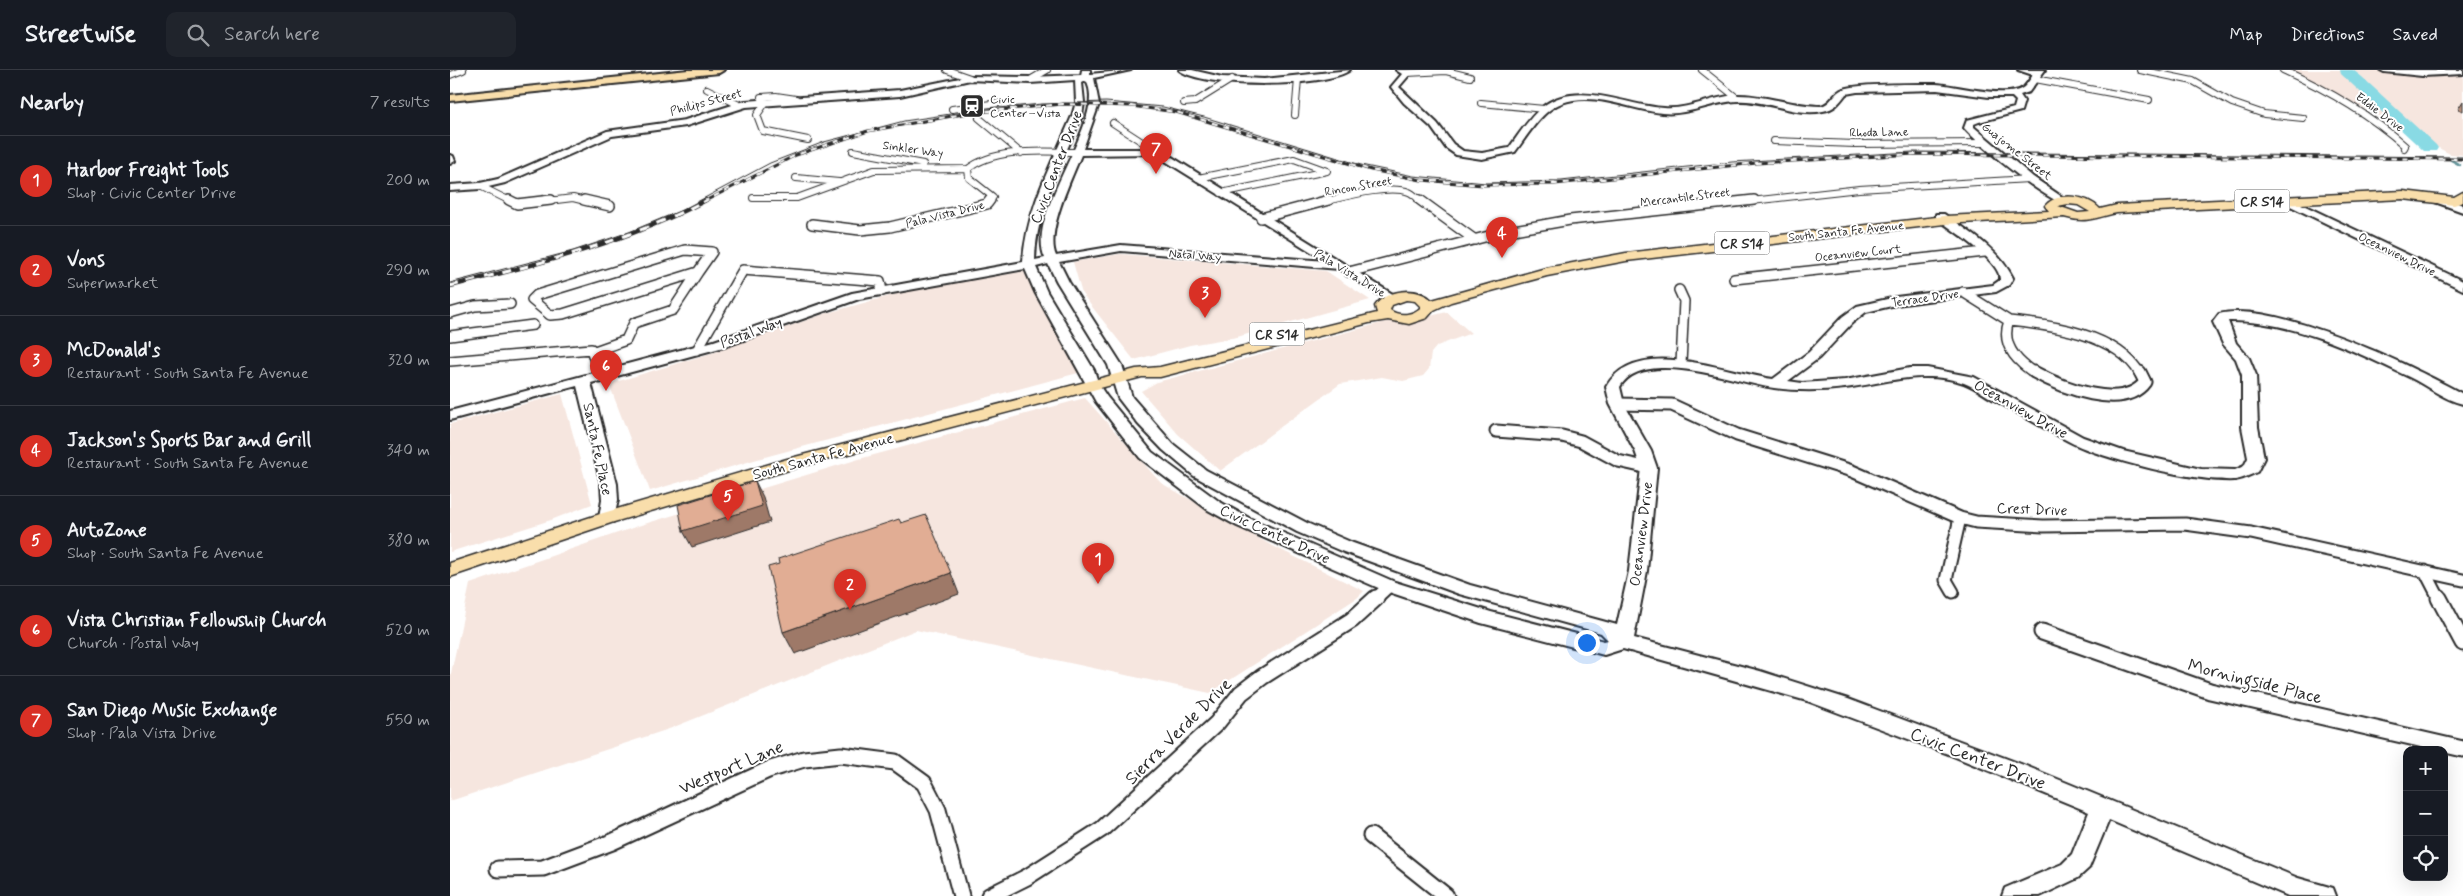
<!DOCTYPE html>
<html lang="en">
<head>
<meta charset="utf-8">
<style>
	:root { --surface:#171b24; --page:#20242c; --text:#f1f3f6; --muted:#9ea1a6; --line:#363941; --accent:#d93025 }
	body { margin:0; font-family:Mynerve,sans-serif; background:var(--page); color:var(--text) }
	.controls { position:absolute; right:15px; bottom:15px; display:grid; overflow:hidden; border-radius:10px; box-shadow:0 5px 20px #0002 }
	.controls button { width:45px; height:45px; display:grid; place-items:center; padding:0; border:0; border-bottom:1px solid var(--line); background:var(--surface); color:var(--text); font:25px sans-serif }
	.you { position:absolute; left:1136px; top:572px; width:18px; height:18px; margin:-12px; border:4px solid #fff; border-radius:50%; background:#1a73e8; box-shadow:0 0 0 8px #1a73e833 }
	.badge { display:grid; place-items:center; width:32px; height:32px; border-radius:50%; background:var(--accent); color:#fff; font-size:16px; font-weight:700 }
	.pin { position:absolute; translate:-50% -41px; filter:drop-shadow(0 1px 2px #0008) }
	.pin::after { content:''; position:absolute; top:26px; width:18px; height:15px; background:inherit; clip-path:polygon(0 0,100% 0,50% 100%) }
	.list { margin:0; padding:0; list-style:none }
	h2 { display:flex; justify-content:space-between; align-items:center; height:65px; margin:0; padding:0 20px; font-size:21px }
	h2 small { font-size:16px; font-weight:400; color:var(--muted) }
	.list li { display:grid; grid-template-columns:32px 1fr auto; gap:15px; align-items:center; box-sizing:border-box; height:90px; padding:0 20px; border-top:1px solid var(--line) }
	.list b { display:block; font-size:19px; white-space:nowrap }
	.list p { margin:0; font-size:16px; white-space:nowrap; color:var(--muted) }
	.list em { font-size:16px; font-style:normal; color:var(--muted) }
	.icon { flex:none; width:28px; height:28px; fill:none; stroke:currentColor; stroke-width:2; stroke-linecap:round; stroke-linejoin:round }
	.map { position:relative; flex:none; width:2013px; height:826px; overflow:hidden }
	header { display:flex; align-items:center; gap:30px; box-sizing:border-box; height:70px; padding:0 25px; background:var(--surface); border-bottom:1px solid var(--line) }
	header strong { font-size:24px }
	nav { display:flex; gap:28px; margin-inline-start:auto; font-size:18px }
	.search { width:350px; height:45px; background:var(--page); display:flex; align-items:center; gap:12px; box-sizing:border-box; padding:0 18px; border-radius:10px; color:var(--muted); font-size:19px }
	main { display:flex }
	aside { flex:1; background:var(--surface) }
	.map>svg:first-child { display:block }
	.built { fill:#f6e6df }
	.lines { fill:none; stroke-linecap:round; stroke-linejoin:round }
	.stream { stroke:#63949a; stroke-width:2.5 }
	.river { fill:#89dae4; fill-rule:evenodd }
	.street-far3-casing { stroke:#2b2b2b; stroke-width:8 }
	.street-far2-casing { stroke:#2b2b2b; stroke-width:12 }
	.street-far1-casing { stroke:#2b2b2b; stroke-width:15 }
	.street-casing { stroke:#2b2b2b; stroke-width:19 }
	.secondary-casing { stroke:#2b2b2b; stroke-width:4 }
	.primary-casing { stroke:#2b2b2b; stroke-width:3 }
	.highway-casing { stroke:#2b2b2b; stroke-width:4 }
	.street-far3 { stroke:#fff; stroke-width:6 }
	.street-far2 { stroke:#fff; stroke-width:9 }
	.street-far1 { stroke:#fff; stroke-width:11 }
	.street { stroke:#fff; stroke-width:15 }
	.secondary { fill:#fff; fill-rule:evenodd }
	.primary { fill:#f9deab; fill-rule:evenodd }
	.highway { fill:#f9deab; fill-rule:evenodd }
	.tram { stroke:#2b2b2b; stroke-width:1 }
	.rail-far1-casing { stroke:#2b2b2b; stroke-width:3 }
	.rail-casing { stroke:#2b2b2b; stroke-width:4.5 }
	.rail-far1 { stroke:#fff; stroke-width:2; stroke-dasharray:6; stroke-linecap:butt }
	.rail { stroke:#fff; stroke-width:3; stroke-dasharray:9; stroke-linecap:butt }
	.wall { fill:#c2957f; stroke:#2b2b2b }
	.shaded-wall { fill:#9e7968; stroke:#2b2b2b }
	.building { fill:#e1ad94; stroke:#2b2b2b }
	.labels { text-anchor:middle; stroke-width:4; stroke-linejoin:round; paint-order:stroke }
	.far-poi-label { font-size:12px; fill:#2b2b2b; stroke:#fff; text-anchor:start }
	.far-street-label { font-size:12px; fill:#2b2b2b; stroke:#fff }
	.shield { fill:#fff; stroke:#6b6b6b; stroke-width:1 }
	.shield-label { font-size:14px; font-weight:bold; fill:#2b2b2b }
	.street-label { font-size:15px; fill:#2b2b2b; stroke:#fff }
	.near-street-label { font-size:18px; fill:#2b2b2b; stroke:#fff }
</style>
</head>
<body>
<header>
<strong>Streetwise</strong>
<div class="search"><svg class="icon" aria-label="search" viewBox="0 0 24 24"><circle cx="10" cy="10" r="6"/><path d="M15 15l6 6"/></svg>Search here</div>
<nav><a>Map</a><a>Directions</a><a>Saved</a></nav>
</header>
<main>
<aside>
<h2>Nearby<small>7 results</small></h2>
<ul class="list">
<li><span class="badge">1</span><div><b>Harbor Freight Tools</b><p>Shop · Civic Center Drive</p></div><em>200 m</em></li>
<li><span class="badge">2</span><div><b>Vons</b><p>Supermarket</p></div><em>290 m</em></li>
<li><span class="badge">3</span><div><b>McDonald's</b><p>Restaurant · South Santa Fe Avenue</p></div><em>320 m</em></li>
<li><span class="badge">4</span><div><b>Jackson's Sports Bar and Grill</b><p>Restaurant · South Santa Fe Avenue</p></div><em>340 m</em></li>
<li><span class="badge">5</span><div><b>AutoZone</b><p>Shop · South Santa Fe Avenue</p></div><em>380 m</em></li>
<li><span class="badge">6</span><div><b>Vista Christian Fellowship Church</b><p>Church · Postal Way</p></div><em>520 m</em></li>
<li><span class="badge">7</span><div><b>San Diego Music Exchange</b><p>Shop · Pala Vista Drive</p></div><em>550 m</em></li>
</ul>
</aside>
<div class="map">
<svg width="2013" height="826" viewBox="0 0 2013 826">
	<rect width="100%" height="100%" fill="#fff"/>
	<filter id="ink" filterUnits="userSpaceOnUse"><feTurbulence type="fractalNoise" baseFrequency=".02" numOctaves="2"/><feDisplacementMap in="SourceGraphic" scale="10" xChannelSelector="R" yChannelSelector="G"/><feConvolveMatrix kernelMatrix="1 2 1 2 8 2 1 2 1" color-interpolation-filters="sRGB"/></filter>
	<g filter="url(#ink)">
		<path class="built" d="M1841,0H2013V85L2000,84Z
			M670,184L876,201L920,230L787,267L740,275L684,290L632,224L623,192Z
			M576,201L628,303L311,388L200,421L159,314L268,281L377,243L454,222Z
			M997,242L1021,263L987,276L981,283L979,299L973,306L953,311L932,307L890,314L770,401L728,364L691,321L707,312L935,252L959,251Z
			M112,324L142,434L101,450L0,482V354Z
			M635,328L711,413L819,474L914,521L907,528L760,623L466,560L219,659L0,731V608L20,514L191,455L409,389Z"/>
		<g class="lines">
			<path class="stream" d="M2001,90L2010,95"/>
			<path class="river" d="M1890,0H1903L1912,7L1986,75L1988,78L1986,81H1974L1891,4Z"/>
			<defs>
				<path id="street-far3" d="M497,0L520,8
					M1252,0L1287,28
					M1690,0L1743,11L1782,33L1814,44L1853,48
					M1833,0C1878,20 1918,43 1955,76L1954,78
					M957,3L996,1L1020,7
					M0,5L13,0
					M1585,9L1699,30
					M580,10L597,0
					M257,19L289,35
					M311,27L326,26L346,29
					M316,32L307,45L313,61L358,70
					M734,33L745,32L782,9
					M1031,33L1094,39
					M502,39L549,33
					M845,45L848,9
					M529,48L571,83
					M663,53L706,81
					M1324,71L1405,74L1535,73
					M403,81L473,94
					M346,108L389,112
					M748,108L844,89L877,101L771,123
					M30,116L62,132
					M303,128H347L424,100L517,99
					M90,132L123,128L139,132
					M539,132L543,127L519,108L518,99C546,77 593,82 626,82
					M873,132C894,127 939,114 959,122C964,124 968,129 972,132
					M1292,132L1409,119L1579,109"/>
				<path id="street-far2" d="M59,130L67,134L101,130
					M134,130L160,136
					M970,130L1025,170
					M811,148L879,130
					M362,154L410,160L440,157L537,134L540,130
					M235,180L262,182L248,202L113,244L100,245L82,230L87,225Z
					M899,202L1058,161L1120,150L1304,130
					M1284,209L1535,182
					M1229,220L1234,231L1231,294
					M1513,222L1559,251
					M0,243L25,236L60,234
					M1559,251C1600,255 1668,264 1690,304
					M1559,251C1550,275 1567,292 1586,304
					M0,266L83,255
					M247,280L293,200L430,211L432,221
					M142,282L176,270L184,253L223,240L248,202
					M0,291L141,279L149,304"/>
				<path id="street-far1" d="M149,302L150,307
					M1584,302C1611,317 1673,342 1695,312L1690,302
					M1167,334L1222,335L1287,365L1402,401L1510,448L1526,452L1593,456L1735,454L1801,463L2013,510
					M1046,361L1112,366L1131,371L1168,391L1199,398
					M1975,501L1990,530
					M1503,522L1496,510L1510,448
					M924,530L939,516"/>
				<path id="street" d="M1989,528L2013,573
					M1592,562L1760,621L2013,679
					M921,766L996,826
					M48,799L93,798L162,772L318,700L354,689L391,685L445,692L474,713L488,740L511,826
					M539,826L577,807L652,759L767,653L791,623L812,607L902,550L926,528"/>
				<path id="secondary" d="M632,0H640V4L681,0L644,8L649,34L633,79H709L949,228L943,232L939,231L889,199L671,181L609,192L619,212L672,295L682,327L723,374L756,400L859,454L903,473L1020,515L1167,555L1179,501L1191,398L1185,381L1160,334L1156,317C1186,264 1276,303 1323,309L1359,282L1392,247L1407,236L1446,227L1543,215L1550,210C1551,191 1501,159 1486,148V144H1494C1519,161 1549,180 1563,208L1559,215L1546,222L1446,235L1416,242L1402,253L1369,288L1338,311L1352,313L1395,310L1460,298H1477L1524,307L1633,367L1673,381L1751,399L1785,400L1794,396L1798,388L1792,357V305L1786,289L1773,274L1763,252L1769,244C1826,230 1962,296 2013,324V334C1994,330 1976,315 1959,307C1904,280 1840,250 1778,251L1786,273L1799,288L1806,305L1808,357L1814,388L1807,402C1800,405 1793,409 1785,410C1746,412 1655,390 1620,372C1595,359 1570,344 1544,330C1535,325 1525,317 1514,313C1473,299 1436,313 1395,318C1371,321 1347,321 1324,318C1287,313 1193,276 1170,317L1174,334L1201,381L1207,398L1197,501L1184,568L1310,601L1398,629L1571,694L1848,808L1883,818L1886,826H1838L1659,750L1639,798L1628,808L1590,826H1552L1555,818L1612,794L1622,784L1639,742L1498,684L1357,631L1173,579L1154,585L1031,553L933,520L787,456L758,440L690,388L646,332L585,222L575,199L409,229L274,277L141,313L167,414L168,430L163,452H151L149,448L152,430L151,414L127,316L0,350V341L264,271L402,223L573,192C576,140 602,93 622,46L626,32L625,10L580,13L520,10L450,26L296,37L236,56L162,66L55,113L30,119L0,121V115L30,113L48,109L157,61L235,50L295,31L450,20L520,6L580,7L631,5ZM636,11C659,48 574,143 595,188L585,190C586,139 612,92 632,46L634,32L632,13ZM704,84L876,191L671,175L606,186C595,162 622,108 631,85ZM598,194L607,212L658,295L668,328L688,354L713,380L744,406L847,462L891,481L1009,524L1151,563L1158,570L1154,571L1041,542L945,512L799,448L770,432L702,382L657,327L649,315L644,300L597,222L586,197Z
					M729,0H742L772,7L814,9L900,0C876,18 753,19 729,0Z
					M946,0H957L961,3L949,17L987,53L1003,74L1013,81L1032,83L1059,78C1069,64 1079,48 1092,37C1128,9 1175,36 1214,38C1239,40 1263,26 1288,25C1316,25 1343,36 1371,36C1382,33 1382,25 1391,20C1404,13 1469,14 1486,14C1506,15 1558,30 1574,17C1577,14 1580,9 1583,5L1568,0H1595L1579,22L1570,25L1574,31L1571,41L1529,52L1524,54V57L1583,107L1618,131L1617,133C1602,137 1526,72 1514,58L1517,50L1564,38L1566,31L1562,27H1539L1487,20L1407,22L1396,24C1389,33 1385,39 1373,41C1345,47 1315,29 1287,31C1262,32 1238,46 1212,43C1180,40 1144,21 1112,33C1091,41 1078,65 1065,82L1032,89L1006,85L996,78L981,57L954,33L941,17L952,4Z
					M1930,0H2013V4L1972,6L1934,2Z
					M0,85L3,86L5,91L0,94Z
					M1828,123L2013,211V220L1824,128V124Z
					M1989,127L2013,135V142L1985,132L1984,130Z"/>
				<path id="primary" d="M1953,121L2004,127L2013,122V132L2004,135L1953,129L1667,143C1646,147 1637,154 1614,147L1495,154L1176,191L1097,206L1001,232L984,240L977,248L959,254L938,250L919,253L710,307H692L349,397L164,452L0,507V493L150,444L337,389L686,299L710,297L927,243L925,236C936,219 967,216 982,230L1096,198L1176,183L1495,146L1599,141L1595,136C1607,121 1638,125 1650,139L1667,135ZM1618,134L1628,135L1640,142L1628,143L1608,136ZM956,230L965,231L971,237C964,245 949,247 940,240L942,235Z"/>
				<path id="highway" d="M238,0H274L269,3L0,31V25Z"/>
			</defs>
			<use href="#street-far3" class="street-far3-casing"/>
			<use href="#street-far2" class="street-far2-casing"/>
			<use href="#street-far1" class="street-far1-casing"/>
			<use href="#street" class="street-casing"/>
			<use href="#secondary" class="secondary-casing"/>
			<use href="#primary" class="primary-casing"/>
			<use href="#highway" class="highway-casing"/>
			<use href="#street-far3" class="street-far3"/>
			<use href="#street-far2" class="street-far2"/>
			<use href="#street-far1" class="street-far1"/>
			<use href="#street" class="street"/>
			<use href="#secondary" class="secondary"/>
			<use href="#primary" class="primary"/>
			<use href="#highway" class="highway"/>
			<path class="tram" d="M0,213L123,181L179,162L232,140L320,93L374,72L454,51L527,40L592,34L656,32L713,37L754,47L911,95L963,106L1036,113L1111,111L1282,92L1463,82L2013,87"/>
			<defs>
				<path id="rail-far1" d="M253,132L346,85L418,61L519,43L613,34L681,36L726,42L921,100L971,110L1033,115L1105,114L1307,93L1465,84L2013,89"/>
				<path id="rail" d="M0,216C88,194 175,173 256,130"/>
			</defs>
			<use href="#rail-far1" class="rail-far1-casing"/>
			<use href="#rail" class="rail-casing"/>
			<use href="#rail-far1" class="rail-far1"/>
			<use href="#rail" class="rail"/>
		</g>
		<path class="wall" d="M2013,31V41L2008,39Z"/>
		<path class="shaded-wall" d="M305,411L313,427L320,452L242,477L233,461Z
			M501,503L509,524L345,584L333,562Z"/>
		<path class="building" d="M305,411L312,436L233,461L228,435Z
			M476,445L501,503L333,562L318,497L329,494L328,489L449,449L451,453Z"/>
	</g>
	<defs>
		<symbol id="station-square" viewBox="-11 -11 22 22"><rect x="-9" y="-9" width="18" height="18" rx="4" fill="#2b2b2b" stroke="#fff"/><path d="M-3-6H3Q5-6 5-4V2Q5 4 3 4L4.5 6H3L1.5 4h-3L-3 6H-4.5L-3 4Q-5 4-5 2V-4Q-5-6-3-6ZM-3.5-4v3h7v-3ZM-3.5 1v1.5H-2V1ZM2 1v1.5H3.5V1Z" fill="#fff"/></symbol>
	</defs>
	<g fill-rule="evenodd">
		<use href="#station-square" x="508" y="22" width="28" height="28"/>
	</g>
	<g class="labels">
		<g class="far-poi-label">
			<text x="540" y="33">Civic<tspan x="540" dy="14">Center–Vista</tspan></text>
		</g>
		<g class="far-street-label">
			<text transform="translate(256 32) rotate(-15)" y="4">Phillips Street</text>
			<text transform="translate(1930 42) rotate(37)" y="4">Eddie Drive</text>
			<text transform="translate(1429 62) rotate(-1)" y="4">Rhoda Lane</text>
			<text transform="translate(463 79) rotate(8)" y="4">Sinkler Way</text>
			<text transform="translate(1567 81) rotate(38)" y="4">Guajome Street</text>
			<text transform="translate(908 116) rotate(-10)" y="4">Rincon Street</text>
			<text transform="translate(1235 127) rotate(-7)" y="4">Mercantile Street</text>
			<text transform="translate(495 144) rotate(-14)" y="4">Pala Vista Drive</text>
			<text transform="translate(1396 161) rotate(-6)" y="4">South Santa Fe Avenue</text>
			<text transform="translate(1408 183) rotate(-6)" y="4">Oceanview Court</text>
			<text transform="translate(1947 184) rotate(26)" y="4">Oceanview Drive</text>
			<text transform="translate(745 185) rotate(5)" y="4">Natal Way</text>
			<text transform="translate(900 203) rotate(31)" y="4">Pala Vista Drive</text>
			<text transform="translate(1475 228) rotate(-8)" y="4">Terrace Drive</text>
		</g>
		<g class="shield">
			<rect x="1784.5" y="119.5" width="55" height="23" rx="4"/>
			<rect x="1264.5" y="161.5" width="55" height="23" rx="4"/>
			<rect x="799.5" y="252.5" width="55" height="23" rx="4"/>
		</g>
		<g class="shield-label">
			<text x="1812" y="136">CR S14</text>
			<text x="1292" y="178">CR S14</text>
			<text x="827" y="269">CR S14</text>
		</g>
		<g class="street-label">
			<text transform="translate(606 97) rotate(-69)" y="5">Civic Center Drive</text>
			<text transform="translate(301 262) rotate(-20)" y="5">Postal Way</text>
			<text transform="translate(1571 339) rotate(29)" y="5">Oceanview Drive</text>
			<text transform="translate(148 379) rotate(78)" y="5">Santa Fe Place</text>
			<text transform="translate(373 386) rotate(-15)" y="5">South Santa Fe Avenue</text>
			<text transform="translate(1582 439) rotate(2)" y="5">Crest Drive</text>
			<text transform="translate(825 464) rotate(25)" y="5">Civic Center Drive</text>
			<text transform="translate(1191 464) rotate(-83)" y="5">Oceanview Drive</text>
		</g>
		<g class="near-street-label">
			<text transform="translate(1805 611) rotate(14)" y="6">Morningside Place</text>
			<text transform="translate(728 661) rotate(-45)" y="6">Sierra Verde Drive</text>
			<text transform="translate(1528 688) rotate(21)" y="6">Civic Center Drive</text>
			<text transform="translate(281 697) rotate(-23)" y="6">Westport Lane</text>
		</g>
	</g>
</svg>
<div class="controls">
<button>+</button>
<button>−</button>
<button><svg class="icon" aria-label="locate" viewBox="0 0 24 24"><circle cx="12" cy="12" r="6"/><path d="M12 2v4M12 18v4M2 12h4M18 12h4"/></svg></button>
</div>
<div class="you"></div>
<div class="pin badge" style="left:648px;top:514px">1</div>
<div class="pin badge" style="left:400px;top:540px">2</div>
<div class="pin badge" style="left:755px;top:248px">3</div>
<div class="pin badge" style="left:1052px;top:188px">4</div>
<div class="pin badge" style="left:278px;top:451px">5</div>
<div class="pin badge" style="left:156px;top:321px">6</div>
<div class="pin badge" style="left:706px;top:104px">7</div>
</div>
</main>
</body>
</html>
